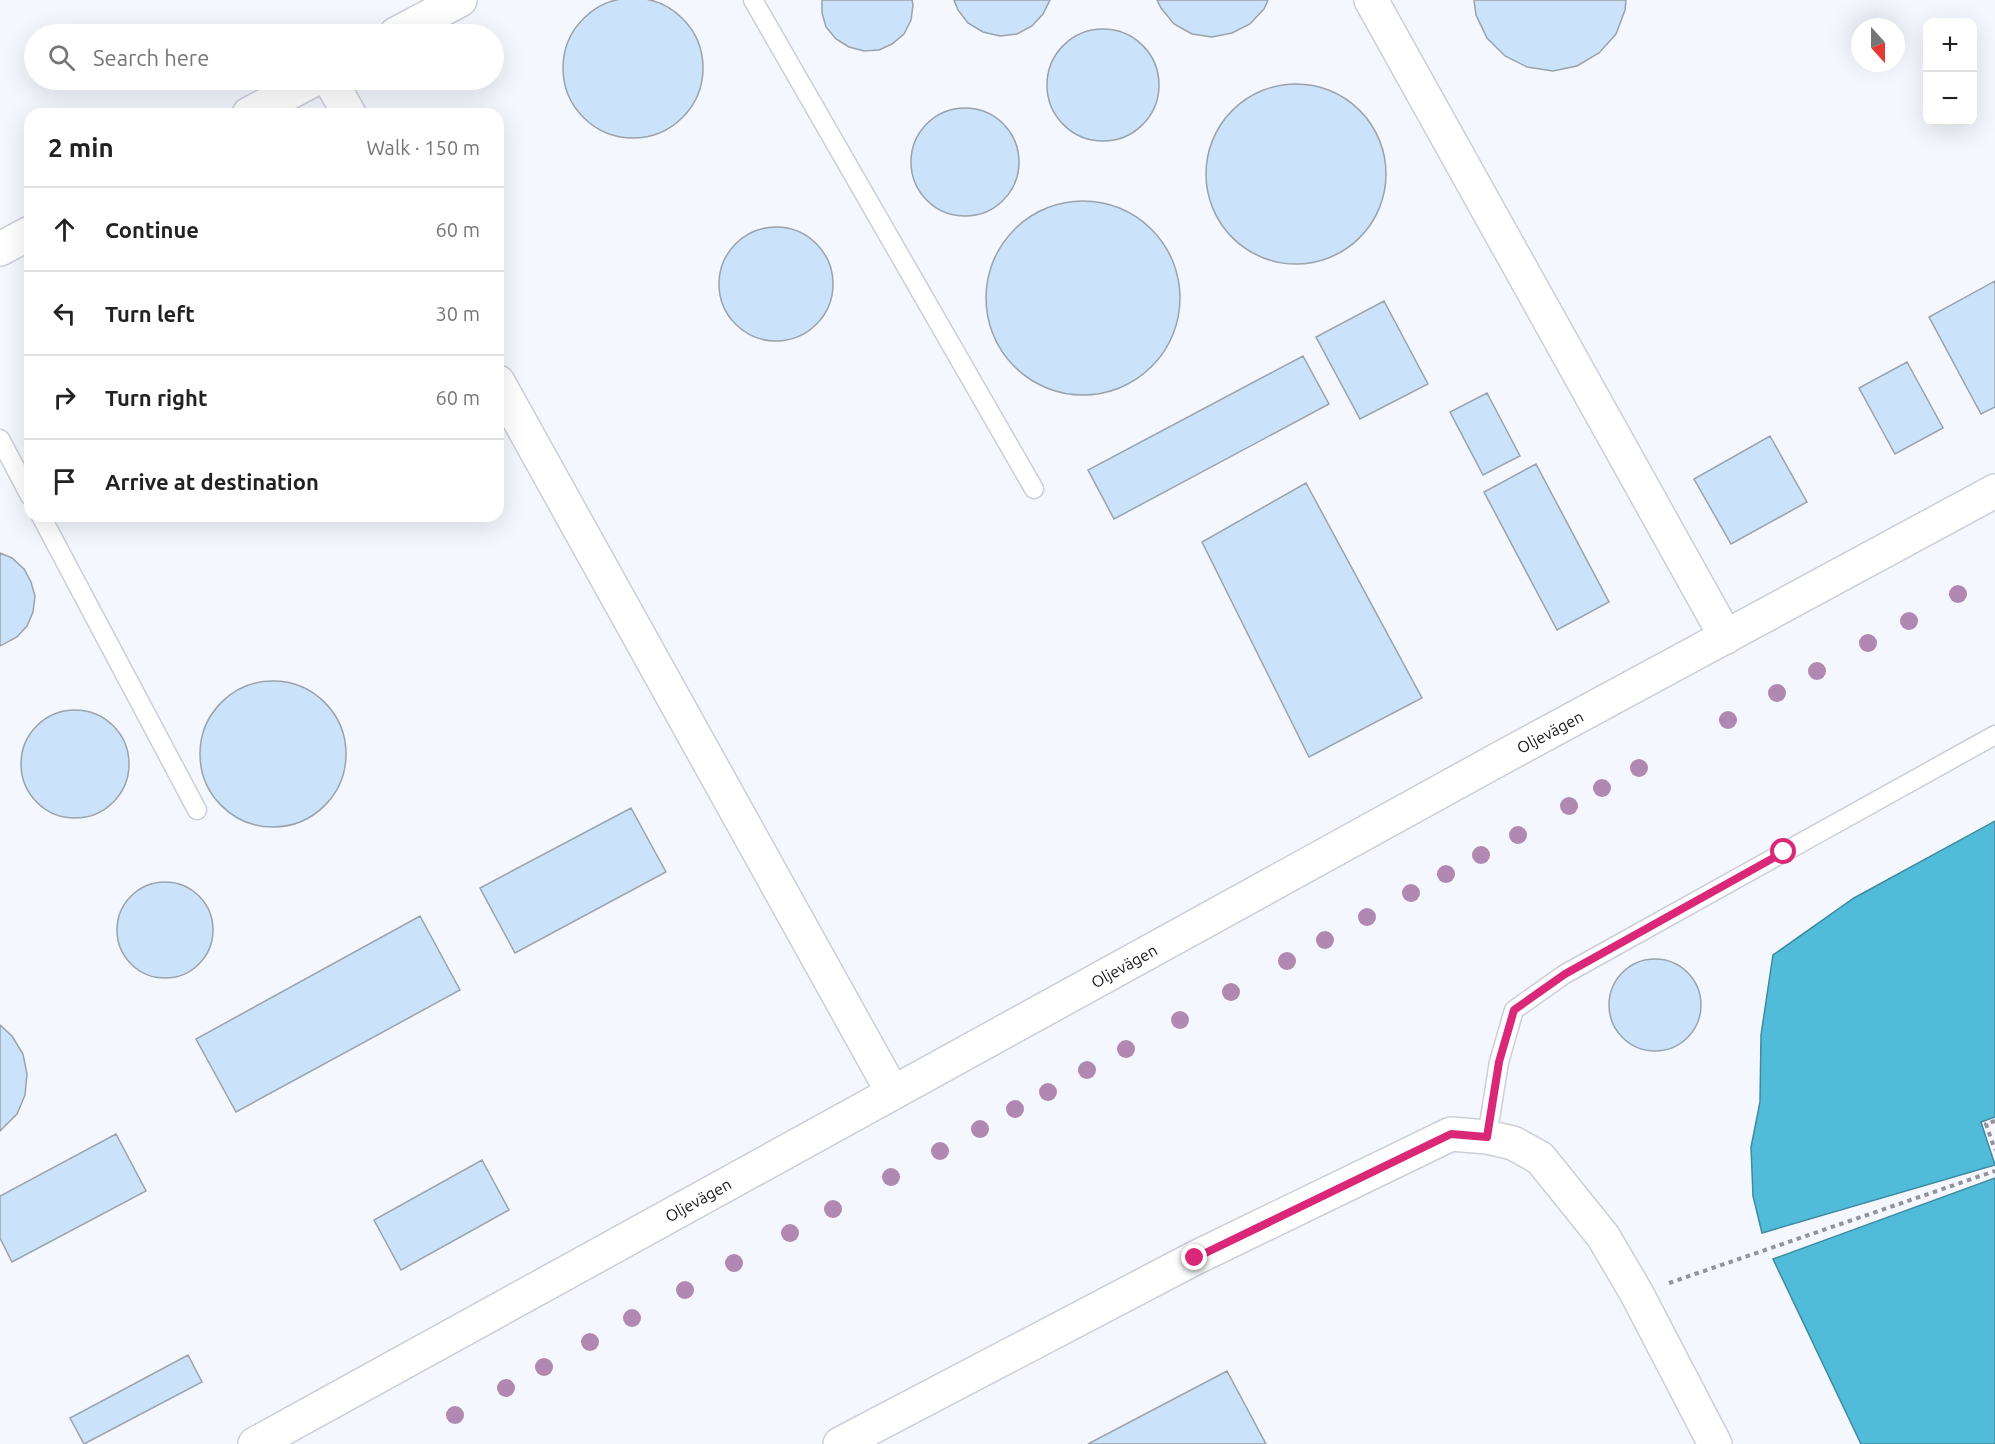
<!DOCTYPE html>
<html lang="en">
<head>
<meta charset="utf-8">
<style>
	:root { --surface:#fff; --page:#f2f2f2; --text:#222; --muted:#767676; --line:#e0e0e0 }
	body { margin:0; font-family:Ubuntu,sans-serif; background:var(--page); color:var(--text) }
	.controls { position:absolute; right:18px; top:18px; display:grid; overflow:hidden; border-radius:12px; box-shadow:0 6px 24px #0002 }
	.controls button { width:54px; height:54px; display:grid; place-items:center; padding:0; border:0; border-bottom:2px solid var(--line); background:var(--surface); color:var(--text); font:30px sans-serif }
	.compass { position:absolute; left:1851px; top:18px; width:54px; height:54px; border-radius:50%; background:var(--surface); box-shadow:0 6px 24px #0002; rotate:159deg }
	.stop { position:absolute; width:18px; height:18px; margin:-14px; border:4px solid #db2777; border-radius:50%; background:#fff }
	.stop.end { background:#db2777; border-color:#fff; box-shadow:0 2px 6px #0008 }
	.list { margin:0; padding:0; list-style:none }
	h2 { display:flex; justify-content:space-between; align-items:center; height:78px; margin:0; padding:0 24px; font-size:26px }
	h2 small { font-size:20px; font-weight:400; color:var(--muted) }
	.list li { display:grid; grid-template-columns:39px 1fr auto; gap:18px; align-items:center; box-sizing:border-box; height:84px; padding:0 24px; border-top:2px solid var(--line) }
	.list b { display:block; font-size:22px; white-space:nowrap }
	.list em { font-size:20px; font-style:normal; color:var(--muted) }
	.icon { flex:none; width:33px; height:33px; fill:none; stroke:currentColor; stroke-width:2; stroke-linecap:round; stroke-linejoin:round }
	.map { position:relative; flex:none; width:1995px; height:1444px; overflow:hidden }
	.search { position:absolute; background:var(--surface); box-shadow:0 6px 24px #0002; left:24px; top:24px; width:480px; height:66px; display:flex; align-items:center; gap:15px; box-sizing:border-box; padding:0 21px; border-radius:33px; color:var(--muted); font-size:22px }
	.panel { position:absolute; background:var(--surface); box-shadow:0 6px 24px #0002; left:24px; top:108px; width:480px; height:414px; border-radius:18px }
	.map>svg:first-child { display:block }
	.water { fill:#51bcda; stroke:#3e8aa0; stroke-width:1.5 }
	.building { fill:#cae3fb; stroke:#9ba2a9; stroke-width:1.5 }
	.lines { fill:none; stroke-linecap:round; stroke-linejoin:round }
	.lane-casing { stroke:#ccced8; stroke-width:21 }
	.street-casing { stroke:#ccced8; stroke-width:36 }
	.path { stroke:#93949a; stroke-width:4; stroke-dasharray:4.5 4.5; stroke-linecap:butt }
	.lane { stroke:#fff; stroke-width:18 }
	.street { stroke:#fff; stroke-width:33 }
	.tree { fill:#b188b1 }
	.route { stroke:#db2777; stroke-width:8 }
	.labels { text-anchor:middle; stroke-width:4.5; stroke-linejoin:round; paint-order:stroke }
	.street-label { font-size:16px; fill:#131417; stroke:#fff }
</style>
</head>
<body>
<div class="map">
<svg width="1995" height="1444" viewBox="0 0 1995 1444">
	<rect width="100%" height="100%" fill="#f5f7fe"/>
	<path class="water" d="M1995,821V1117L1981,1122L1995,1165L1762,1233L1753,1196L1751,1147L1760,1102L1761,1035L1773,955L1854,898Z
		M1995,1178V1444H1861L1773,1259Z"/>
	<path class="building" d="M563 68a70 70 0 1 1 140 0a70 70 0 1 1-140 0Z
		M822,0H912L913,5L911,20L904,34L892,44L879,50L864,51L849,47L836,39L826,27L822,13Z
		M954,0H1050L1043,14L1032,26L1017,34L1000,36L983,32L968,23L958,10Z
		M1157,0H1268L1264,9L1250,24L1232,33L1212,37L1192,34L1174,24L1161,8Z
		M1474,0H1626L1625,10L1616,34L1599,53L1577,66L1553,71L1527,67L1505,56L1487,38L1476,15Z
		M1047 85a56 56 0 1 1 112 0a56 56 0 1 1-112 0Z
		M1206 174a90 90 0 1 1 180 0a90 90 0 1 1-180 0Z
		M911 162a54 54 0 1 1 108 0a54 54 0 1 1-108 0Z
		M986 298a97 97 0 1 1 194 0a97 97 0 1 1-194 0Z
		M719 284a57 57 0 1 1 114 0a57 57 0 1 1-114 0Z
		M1995,281V407L1981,414L1929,317Z
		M1384,301L1428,384L1360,419L1316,337Z
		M1303,356L1329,404L1114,519L1088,470Z
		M1907,362L1943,428L1895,454L1859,388Z
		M1487,393L1520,456L1483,475L1450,412Z
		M1770,436L1807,502L1731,544L1694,479Z
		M1536,464L1609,602L1557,630L1484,492Z
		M1306,483L1422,698L1309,757L1202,542Z
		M0,553L12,558L24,569L31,582L35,596L33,612L27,626L17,637L0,646Z
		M200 754a73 73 0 1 1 146 0a73 73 0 1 1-146 0Z
		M21 764a54 54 0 1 1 108 0a54 54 0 1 1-108 0Z
		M631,808L666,872L515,953L480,888Z
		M117 930a48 48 0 1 1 96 0a48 48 0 1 1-96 0Z
		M420,916L460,990L236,1112L196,1039Z
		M1609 1005a46 46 0 1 1 92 0a46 46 0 1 1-92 0Z
		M0,1025L12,1036L23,1054L27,1074L25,1095L17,1114L0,1131Z
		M116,1134L146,1191L12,1262L0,1238V1196Z
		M482,1160L509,1210L401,1270L374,1220Z
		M188,1355L202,1382L84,1444L70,1418Z
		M1227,1371L1266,1444H1088Z"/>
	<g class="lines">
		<defs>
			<path id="lane" d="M753,0L1034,489
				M0,439L30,496
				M41,516L197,810
				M1487,1137L1499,1062L1514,1010L1565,974L1995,735"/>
			<path id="street" d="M1371,0L1726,637
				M396,34L460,0
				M330,80L349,114
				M249,114L313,80
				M0,249L30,233
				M498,382L893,1093
				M255,1444L1501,758L1995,491
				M840,1444L1195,1258L1451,1134L1487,1137L1513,1143L1540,1158L1603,1236L1637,1294L1715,1444"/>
		</defs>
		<use href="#lane" class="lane-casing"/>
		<use href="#street" class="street-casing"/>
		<path class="path" d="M1995,1121L1986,1124L1995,1150
			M1669,1283L1995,1171"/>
		<use href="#lane" class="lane"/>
		<use href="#street" class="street"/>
	</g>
	<g class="tree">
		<circle cx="1958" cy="594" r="9"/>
		<circle cx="1909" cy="621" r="9"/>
		<circle cx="1868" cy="643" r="9"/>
		<circle cx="1817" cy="671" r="9"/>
		<circle cx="1777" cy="693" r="9"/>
		<circle cx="1728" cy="720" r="9"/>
		<circle cx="1639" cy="768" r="9"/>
		<circle cx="1602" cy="788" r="9"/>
		<circle cx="1569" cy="806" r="9"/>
		<circle cx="1518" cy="835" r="9"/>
		<circle cx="1481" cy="855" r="9"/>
		<circle cx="1446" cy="874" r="9"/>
		<circle cx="1411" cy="893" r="9"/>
		<circle cx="1367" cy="917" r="9"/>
		<circle cx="1325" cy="940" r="9"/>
		<circle cx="1287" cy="961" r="9"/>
		<circle cx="1231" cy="992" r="9"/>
		<circle cx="1180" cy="1020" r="9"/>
		<circle cx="1126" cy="1049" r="9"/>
		<circle cx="1087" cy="1070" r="9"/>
		<circle cx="1048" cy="1092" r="9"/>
		<circle cx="1015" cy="1109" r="9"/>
		<circle cx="980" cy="1129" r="9"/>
		<circle cx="940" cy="1151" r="9"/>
		<circle cx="891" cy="1177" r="9"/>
		<circle cx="833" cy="1209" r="9"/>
		<circle cx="790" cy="1233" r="9"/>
		<circle cx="734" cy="1263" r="9"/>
		<circle cx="685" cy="1290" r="9"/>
		<circle cx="632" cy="1318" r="9"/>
		<circle cx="590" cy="1342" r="9"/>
		<circle cx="544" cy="1367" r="9"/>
		<circle cx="506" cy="1388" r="9"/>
		<circle cx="455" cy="1415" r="9"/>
	</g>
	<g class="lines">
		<path class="route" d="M1195,1258L1451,1134L1487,1137L1499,1062L1514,1010L1565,974L1784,852"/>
	</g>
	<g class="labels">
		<g class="street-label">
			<text transform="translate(1550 732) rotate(-28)" y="6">Oljevägen</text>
			<text transform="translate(1124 966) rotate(-29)" y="6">Oljevägen</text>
			<text transform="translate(698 1200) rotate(-29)" y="6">Oljevägen</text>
		</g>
	</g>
</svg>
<div class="controls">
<button>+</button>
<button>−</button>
</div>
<svg class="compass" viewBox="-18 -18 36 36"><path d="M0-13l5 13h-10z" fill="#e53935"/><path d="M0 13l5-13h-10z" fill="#767676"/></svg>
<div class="stop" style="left:1784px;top:852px"></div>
<div class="stop end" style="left:1195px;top:1258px"></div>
<div class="search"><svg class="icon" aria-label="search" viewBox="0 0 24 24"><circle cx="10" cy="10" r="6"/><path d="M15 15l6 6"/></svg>Search here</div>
<section class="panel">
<h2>2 min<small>Walk · 150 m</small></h2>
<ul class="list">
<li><svg class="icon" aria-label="ahead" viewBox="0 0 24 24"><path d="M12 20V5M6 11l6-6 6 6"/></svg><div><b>Continue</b></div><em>60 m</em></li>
<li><svg class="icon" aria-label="left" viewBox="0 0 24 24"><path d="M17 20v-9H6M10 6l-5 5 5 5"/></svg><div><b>Turn left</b></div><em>30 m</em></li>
<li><svg class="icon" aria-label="right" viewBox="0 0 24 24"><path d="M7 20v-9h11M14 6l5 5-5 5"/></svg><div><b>Turn right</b></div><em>60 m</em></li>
<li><svg class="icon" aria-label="arrive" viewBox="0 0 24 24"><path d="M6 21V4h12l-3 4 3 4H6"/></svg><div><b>Arrive at destination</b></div></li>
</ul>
</section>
</div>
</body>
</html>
